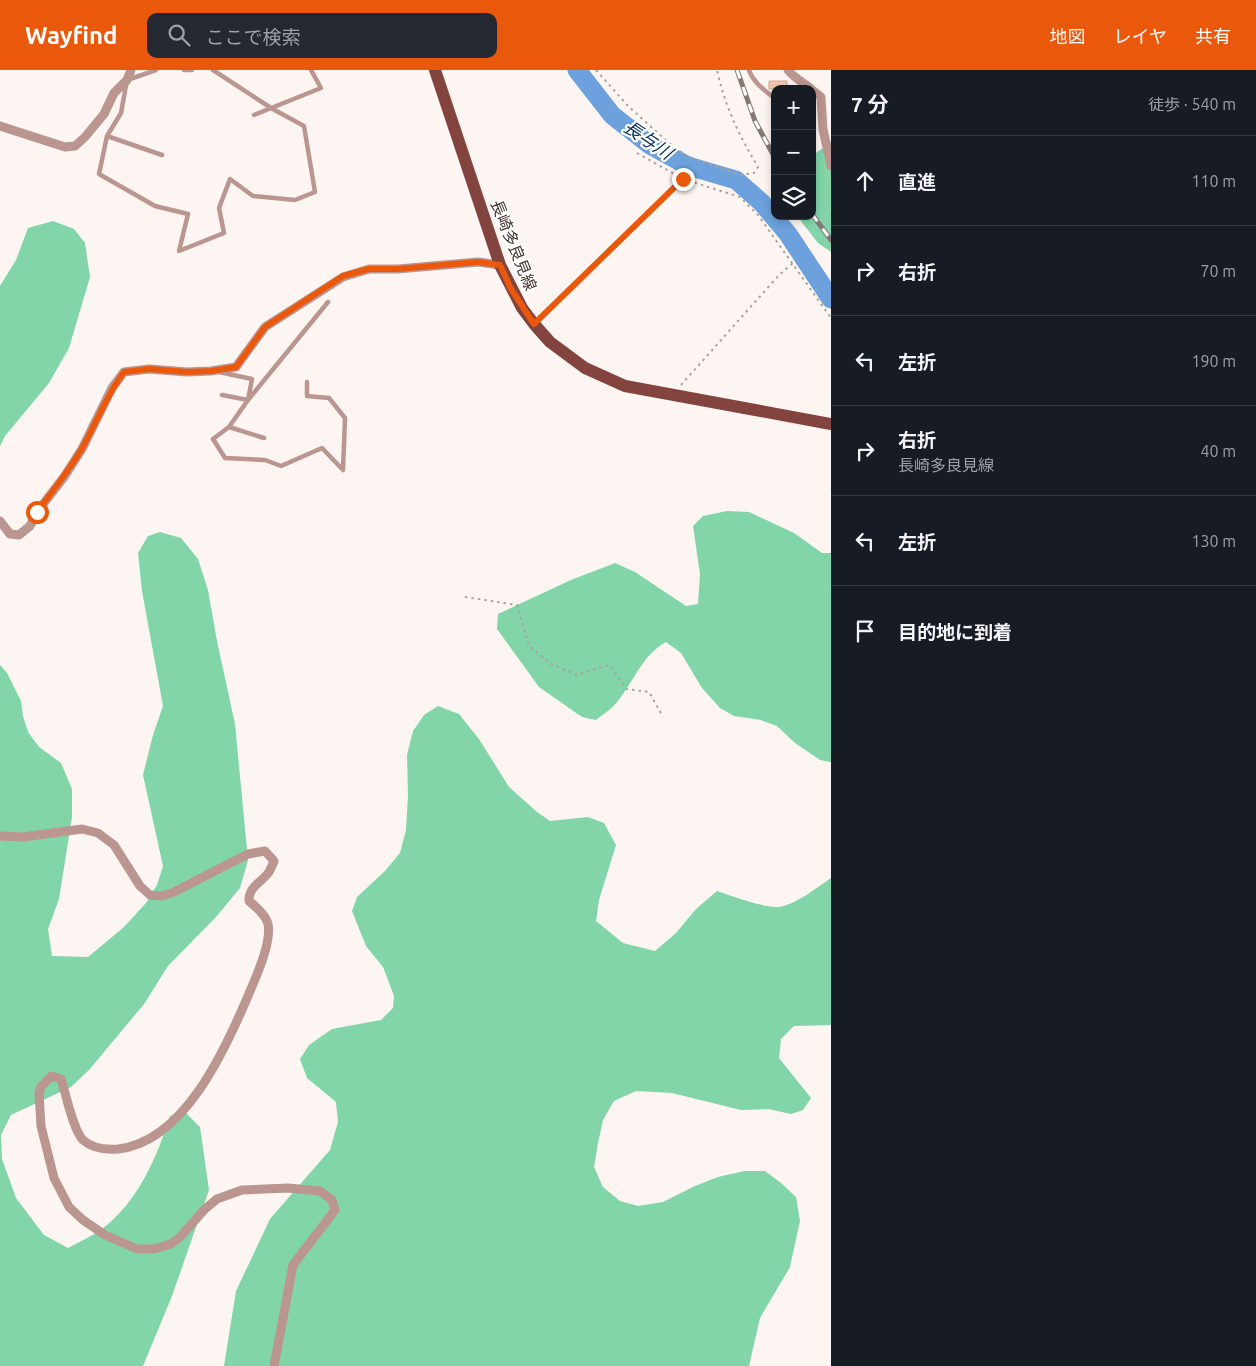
<!DOCTYPE html>
<html lang="ja">
<head>
<meta charset="utf-8">
<style>
	:root { --surface:#171b24; --page:#242831; --text:#f1f3f6; --muted:#9ea1a6; --line:#363941; --accent:#ea580c }
	body { margin:0; font-family:Ubuntu,"Noto Sans JP",sans-serif; background:var(--page); color:var(--text) }
	.controls { position:absolute; right:15px; top:15px; display:grid; overflow:hidden; border-radius:10px; box-shadow:0 2px 8px #0003 }
	.controls button { width:45px; height:45px; display:grid; place-items:center; padding:0; border:0; border-bottom:1px solid var(--line); background:var(--surface); color:var(--text); font:25px sans-serif }
	.stop { position:absolute; width:15px; height:15px; margin:-11px; border:4px solid #ea580c; border-radius:50%; background:#fff }
	.stop.end { background:#ea580c; border-color:#fff; box-shadow:0 1px 5px #0008 }
	.list { margin:0; padding:0; list-style:none }
	h2 { display:flex; justify-content:space-between; align-items:center; height:65px; margin:0; padding:0 20px; font-size:21px }
	h2 small { font-size:16px; font-weight:400; color:var(--muted) }
	.list li { display:grid; grid-template-columns:32px 1fr auto; gap:15px; align-items:center; box-sizing:border-box; height:90px; padding:0 20px; border-top:1px solid var(--line) }
	.list b { display:block; font-size:19px; white-space:nowrap }
	.list p { margin:0; font-size:16px; white-space:nowrap; color:var(--muted) }
	.list em { font-size:16px; font-style:normal; color:var(--muted) }
	.icon { flex:none; width:28px; height:28px; fill:none; stroke:currentColor; stroke-width:2; stroke-linecap:round; stroke-linejoin:round }
	.map { position:relative; flex:none; width:831px; height:1296px; overflow:hidden }
	header { display:flex; align-items:center; gap:30px; box-sizing:border-box; height:70px; padding:0 25px; background:var(--accent); color:#fff }
	header strong { font-size:24px }
	nav { display:flex; gap:28px; margin-inline-start:auto; font-size:18px }
	.search { width:350px; height:45px; background:var(--page); display:flex; align-items:center; gap:12px; box-sizing:border-box; padding:0 18px; border-radius:10px; color:var(--muted); font-size:19px }
	main { display:flex }
	aside { flex:1; background:var(--surface) }
	.map>svg:first-child { display:block }
	.forest { fill:#81d5a9 }
	.lines { fill:none; stroke-linecap:round; stroke-linejoin:round }
	.river { stroke:#6ca1dd; stroke-width:19 }
	.building { fill:#f6c7af; stroke:#cdaa99 }
	.path { stroke:#aca29d; stroke-width:2; stroke-dasharray:2.5 4; stroke-linecap:butt }
	.service { stroke:#bb9590; stroke-width:4.5 }
	.minor { stroke:#bb9590; stroke-width:9 }
	.primary { stroke:#83433f; stroke-width:12 }
	.rail-casing { stroke:#837872; stroke-width:5 }
	.rail { stroke:#fff; stroke-width:3; stroke-dasharray:9; stroke-linecap:butt }
	.route { stroke:#ea580c; stroke-width:6 }
	.labels { text-anchor:middle; stroke-width:4.5; stroke-linejoin:round; paint-order:stroke }
	.street-label { font-size:16px; fill:#43352e; stroke:#fff }
	.water-label { font-size:18px; font-style:italic; fill:#0b3158; stroke:#fff }
</style>
</head>
<body>
<header>
<strong>Wayfind</strong>
<div class="search"><svg class="icon" aria-label="search" viewBox="0 0 24 24"><circle cx="10" cy="10" r="6"/><path d="M15 15l6 6"/></svg>ここで検索</div>
<nav><a>地図</a><a>レイヤ</a><a>共有</a></nav>
</header>
<main>
<div class="map">
<svg width="831" height="1296" viewBox="0 0 831 1296">
	<rect width="100%" height="100%" fill="#fcf5f1"/>
	<path class="forest" d="M831,72V182L818,173L797,146H812V86Z
		M53,151L74,159L85,173L90,207L69,278L49,313L5,366L0,376V216L16,190L28,158Z
		M727,441L749,442L794,463L822,483H831V692L820,690L795,673L777,656L761,650L734,646L720,638L702,618L681,583L666,572C641,586 634,612 617,632C612,639 603,644 596,650L582,647L539,617L497,559L498,544L571,510L615,493L635,502L686,536L698,534L700,504L693,456L703,446Z
		M160,462L181,468L198,489L208,520L217,571L235,654L248,790L240,818L216,847L168,896L144,934L89,1000L71,1017L11,1045L1,1065L2,1089L16,1128L44,1165L68,1178C79,1172 92,1166 102,1159C138,1132 157,1087 170,1046L185,1042L200,1057L209,1120L172,1226L143,1296H0V595L7,603L21,631L23,646L28,662L39,677L61,693L72,719V747L59,829L48,859L52,886L88,887L124,857L146,833L157,815L163,796L143,705L153,665L163,636L142,521L138,483L148,466Z
		M438,636L459,644L479,669L509,717L537,742L550,751L588,747L604,753L616,775L599,830L596,851L623,873L655,881L676,863L696,839L717,821C731,826 765,838 779,837C795,835 818,817 831,808V955L794,956L781,969L779,988L811,1028L803,1040L791,1044L768,1039L741,1040L672,1023L636,1021L614,1031L603,1050L598,1073L594,1097L603,1117L620,1131L638,1136L663,1132L695,1116L718,1107L744,1101H765L781,1113L796,1127L800,1151L790,1197L760,1248L749,1296H224L236,1221L270,1149L330,1080L338,1052L336,1032L307,1008L300,989L309,975L332,959L381,950L393,938L394,926L383,897L366,876L352,841L357,827L385,801L400,783L406,760L408,726L407,685L413,661L424,645Z"/>
	<g class="lines">
		<path class="river" d="M577,0L612,45L650,75L688,96L736,110L762,133L788,164L831,229"/>
	</g>
	<path class="building" d="M769,11H787V19H769Z"/>
	<g class="lines">
		<path class="path" d="M596,0L628,36L669,73L687,86L740,105L754,103L758,97C739,65 725,37 717,0
			M637,83L683,109L740,127L758,145L831,248
			M541,247L683,109
			M681,315L780,204L793,193
			M465,527L517,535L529,576L551,594L577,605L609,595L626,619L649,622L663,647"/>
		<path class="service" d="M156,0L127,10L121,43L107,66L162,85
			M184,0H192
			M749,0C753,12 763,19 773,27
			M254,45L321,18L311,0
			M107,66L99,104L155,136L188,144L179,181L224,163L219,138L230,109L253,126L295,130L315,122L304,56L271,38L213,0
			M219,302L252,309L248,330L229,357L264,368
			M222,325L248,330L328,232
			M229,357L213,369L225,388L265,390L281,396L322,378L343,400L345,348L329,328L307,326V312"/>
		<path class="minor" d="M788,0C793,7 804,13 811,19
			M812,20L821,27L823,59L831,96
			M0,56L65,77L75,76L85,67L104,44L114,23L127,10L131,0
			M0,451L10,464L19,465L30,456L37,442L64,407L82,379L112,318L124,302L149,299L187,302L211,301L236,297L265,257L343,207L369,199H398L478,192L500,195
			M0,766L23,767L82,759L98,763L114,775L140,816L150,825L161,826L172,823L248,784L265,781L274,791C273,794 271,798 269,802C262,812 248,817 249,831C256,837 266,845 268,854C272,873 255,909 248,926C225,980 184,1072 118,1079C105,1080 93,1079 83,1070C73,1060 66,1024 61,1009L51,1006L41,1017L39,1023L41,1056L54,1108L69,1137L83,1150L105,1165L137,1179H154L171,1174L180,1167L205,1139L217,1129L242,1120L288,1118L320,1121L332,1130L335,1140L293,1195L274,1296"/>
		<path class="primary" d="M435,0L500,195L522,238L534,254L550,272L585,298L625,316L831,354"/>
		<defs>
			<path id="rail" d="M737,0L755,51L775,88
				M812,144L831,170"/>
		</defs>
		<use href="#rail" class="rail-casing"/>
		<use href="#rail" class="rail"/>
	</g>
	<g class="lines">
		<path class="route" d="M37,442C52,422 68,402 81,380C96,354 106,326 124,302L149,299L187,302L211,301L236,297L265,257L343,206L369,199H398L478,192L500,195L511,219L534,254L683,109"/>
	</g>
	<g class="labels">
		<g class="street-label">
			<text transform="translate(514 175) rotate(68)" y="6">長崎多良見線</text>
		</g>
		<g class="water-label">
			<text transform="translate(648 70) rotate(34)" y="6">長与川</text>
		</g>
	</g>
</svg>
<div class="controls">
<button>+</button>
<button>−</button>
<button><svg class="icon" aria-label="layers" viewBox="0 0 24 24"><path d="M12 4l9 5-9 5-9-5zM3 14l9 5 9-5"/></svg></button>
</div>
<div class="stop" style="left:37px;top:442px"></div>
<div class="stop end" style="left:683px;top:109px"></div>
</div>
<aside>
<h2>7 分<small>徒歩 · 540 m</small></h2>
<ul class="list">
<li><svg class="icon" aria-label="ahead" viewBox="0 0 24 24"><path d="M12 20V5M6 11l6-6 6 6"/></svg><div><b>直進</b></div><em>110 m</em></li>
<li><svg class="icon" aria-label="right" viewBox="0 0 24 24"><path d="M7 20v-9h11M14 6l5 5-5 5"/></svg><div><b>右折</b></div><em>70 m</em></li>
<li><svg class="icon" aria-label="left" viewBox="0 0 24 24"><path d="M17 20v-9H6M10 6l-5 5 5 5"/></svg><div><b>左折</b></div><em>190 m</em></li>
<li><svg class="icon" aria-label="right" viewBox="0 0 24 24"><path d="M7 20v-9h11M14 6l5 5-5 5"/></svg><div><b>右折</b><p>長崎多良見線</p></div><em>40 m</em></li>
<li><svg class="icon" aria-label="left" viewBox="0 0 24 24"><path d="M17 20v-9H6M10 6l-5 5 5 5"/></svg><div><b>左折</b></div><em>130 m</em></li>
<li><svg class="icon" aria-label="arrive" viewBox="0 0 24 24"><path d="M6 21V4h12l-3 4 3 4H6"/></svg><div><b>目的地に到着</b></div></li>
</ul>
</aside>
</main>
</body>
</html>
